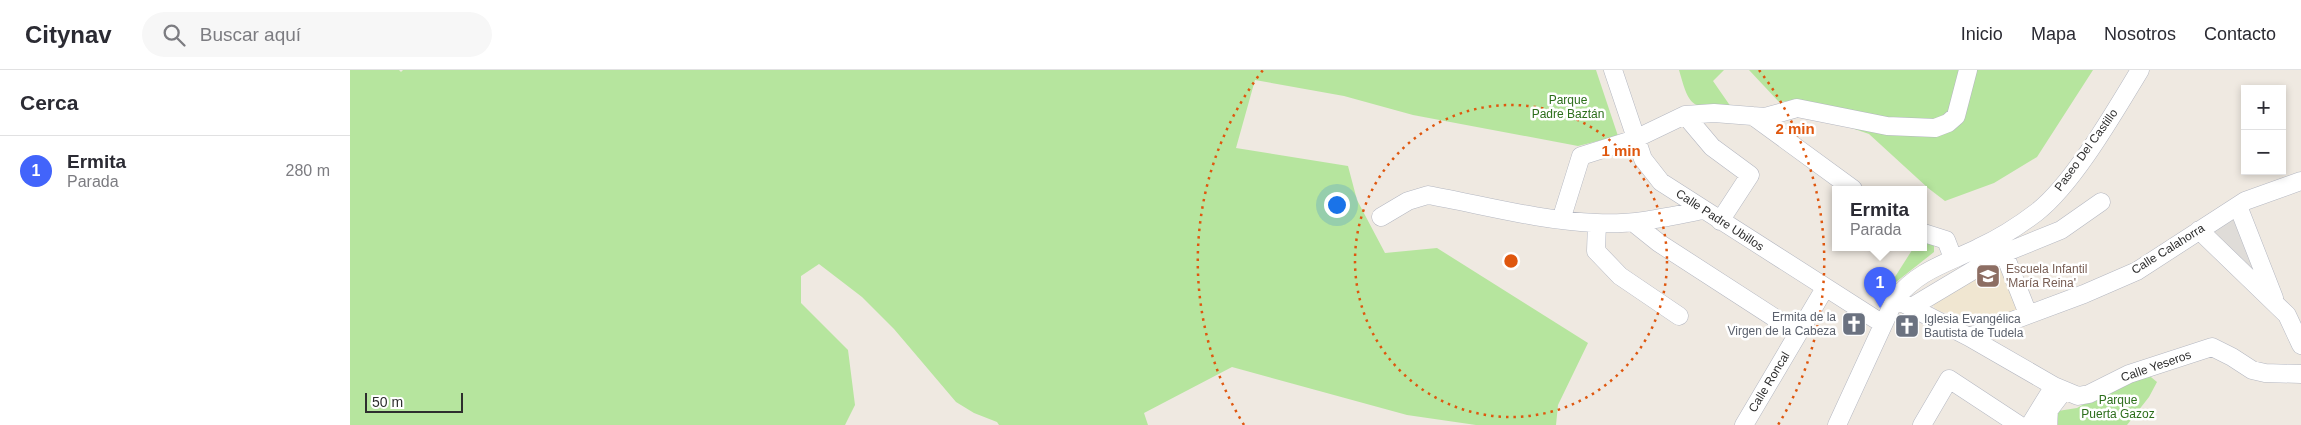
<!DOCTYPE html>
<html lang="es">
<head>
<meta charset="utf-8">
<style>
	:root { --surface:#fff; --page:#f7f7f7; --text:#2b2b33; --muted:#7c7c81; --line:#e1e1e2; --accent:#4264fb }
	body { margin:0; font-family:Helvetica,sans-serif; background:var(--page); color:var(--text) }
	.controls { position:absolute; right:15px; top:15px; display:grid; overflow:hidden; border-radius:0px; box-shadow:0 2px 8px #0003 }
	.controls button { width:45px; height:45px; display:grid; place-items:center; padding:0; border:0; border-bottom:1px solid var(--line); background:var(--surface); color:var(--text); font:25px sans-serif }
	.scale { position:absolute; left:15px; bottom:12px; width:98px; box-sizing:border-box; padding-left:5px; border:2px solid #2e2e2e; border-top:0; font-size:14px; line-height:18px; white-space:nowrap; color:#2e2e2e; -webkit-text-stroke:4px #fff; paint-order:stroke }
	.you { position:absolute; left:986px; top:134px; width:18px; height:18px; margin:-12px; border:4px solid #fff; border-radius:50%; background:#1a73e8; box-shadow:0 0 0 8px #1a73e833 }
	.badge { display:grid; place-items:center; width:32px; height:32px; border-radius:50%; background:var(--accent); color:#fff; font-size:16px; font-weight:700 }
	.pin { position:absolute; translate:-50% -41px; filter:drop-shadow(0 1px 2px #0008) }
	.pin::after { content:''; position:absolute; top:26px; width:18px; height:15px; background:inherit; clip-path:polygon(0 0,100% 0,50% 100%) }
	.popup { position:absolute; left:1482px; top:116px; width:95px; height:65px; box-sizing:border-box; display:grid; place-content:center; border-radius:0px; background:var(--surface); filter:drop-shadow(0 1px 4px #0005); font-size:16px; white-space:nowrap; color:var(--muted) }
	.popup b { font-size:19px; color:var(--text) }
	.popup::after { content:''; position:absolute; left:50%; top:100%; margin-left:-10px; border:10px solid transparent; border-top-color:var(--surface) }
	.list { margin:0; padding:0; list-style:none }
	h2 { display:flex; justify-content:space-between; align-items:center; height:65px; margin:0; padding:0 20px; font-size:21px }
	h2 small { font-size:16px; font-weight:400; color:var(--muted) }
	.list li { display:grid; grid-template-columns:32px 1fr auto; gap:15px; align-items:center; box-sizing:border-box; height:70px; padding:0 20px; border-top:1px solid var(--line) }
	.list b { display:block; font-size:19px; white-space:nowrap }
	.list p { margin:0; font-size:16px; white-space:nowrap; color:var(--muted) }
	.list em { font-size:16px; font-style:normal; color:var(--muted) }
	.icon { flex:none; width:28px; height:28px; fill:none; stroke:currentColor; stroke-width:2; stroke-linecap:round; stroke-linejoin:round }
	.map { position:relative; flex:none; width:1951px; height:355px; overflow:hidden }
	header { display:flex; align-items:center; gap:30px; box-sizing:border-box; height:70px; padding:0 25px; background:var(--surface); border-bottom:1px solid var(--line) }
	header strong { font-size:24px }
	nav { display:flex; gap:28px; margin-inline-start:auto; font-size:18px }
	.search { width:350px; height:45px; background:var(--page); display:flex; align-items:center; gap:12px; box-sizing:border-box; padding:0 18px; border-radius:28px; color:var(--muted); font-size:19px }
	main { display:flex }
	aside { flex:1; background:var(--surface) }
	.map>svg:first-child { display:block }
	.education { fill:#f0e6d1 }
	.green { fill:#b6e59e }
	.plaza { fill:#dfdcd8 }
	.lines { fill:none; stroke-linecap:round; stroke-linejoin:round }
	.minor-casing { stroke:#b4b7c1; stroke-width:19 }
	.minor { stroke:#fff; stroke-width:18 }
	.ring { fill:none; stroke:#df570e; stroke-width:2.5; stroke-dasharray:2.5 5 }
	.labels { text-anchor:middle; stroke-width:5; stroke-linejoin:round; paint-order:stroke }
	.park-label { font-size:12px; fill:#2c6e1b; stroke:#fff }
	.street-label { font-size:12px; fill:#2e2e2e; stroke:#fff }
	.education-label { font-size:12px; fill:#785e54; stroke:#fff; text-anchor:start }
	.worship-label { font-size:12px; fill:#5b616d; stroke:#fff; text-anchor:end }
	.centre { fill:#df570e; stroke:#fff; stroke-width:2.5 }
	.ring-label { font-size:15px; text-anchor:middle; font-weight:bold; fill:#df570e; stroke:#fff; stroke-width:5; stroke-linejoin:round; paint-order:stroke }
</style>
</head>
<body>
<header>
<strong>Citynav</strong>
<div class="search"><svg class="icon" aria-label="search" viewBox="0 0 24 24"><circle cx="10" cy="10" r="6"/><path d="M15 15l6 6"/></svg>Buscar aquí</div>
<nav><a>Inicio</a><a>Mapa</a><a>Nosotros</a><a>Contacto</a></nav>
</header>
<main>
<aside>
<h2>Cerca<small></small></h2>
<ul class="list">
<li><span class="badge">1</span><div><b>Ermita</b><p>Parada</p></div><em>280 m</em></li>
</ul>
</aside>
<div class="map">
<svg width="1951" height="355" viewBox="0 0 1951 355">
	<rect width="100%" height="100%" fill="#efe9e1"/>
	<path class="education" d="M1650,189L1671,241L1644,248L1592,242L1586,240L1583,235V229Z"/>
	<path class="green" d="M0,0H49L51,2L53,0H1246L1268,66L1228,76L1063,45L994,26L905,10L886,78L998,96L1007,130L1035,183L1087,178L1238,273L1208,335L1206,355H1126L1057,345L882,297L794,343L798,355H649L647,352L624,343L606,332L544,259L512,227L469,194L451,206V233L498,280L505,335L495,355H0Z
		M1329,0H1374L1363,11L1381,37C1341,38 1340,39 1329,0Z
		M1399,0H1743L1687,87L1644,113L1595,131L1578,118L1519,64L1478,50L1453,30L1429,32Z
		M1574,167L1584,172V182L1541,216L1543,210L1564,177H1574Z
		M1796,303L1807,312L1799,327L1777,355H1708V341L1727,338L1786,305Z"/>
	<path class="plaza" d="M1896,134L1930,222L1939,242L1851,160Z"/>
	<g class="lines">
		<defs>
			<path id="minor" d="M1263,0L1293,89L1311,112L1533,254
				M1335,45L1362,77L1400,105L1370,151
				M1403,46L1503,119
				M1888,136L1924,228
				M1031,147L1058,131L1078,125C1133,135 1191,151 1247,153C1283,155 1318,147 1353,140
				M1211,150L1231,86L1285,69L1335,45L1364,43L1415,47L1447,38L1537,56L1585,58L1598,53L1606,46L1618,0
				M1247,153L1246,181L1270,206L1329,246
				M1284,153L1309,173L1448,263
				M1849,160L1937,245L1951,275
				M1574,163L1596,170L1603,188
				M1654,183L1678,244
				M1545,229L1619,267L1704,316L1728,326L1739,324L1779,304L1862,277L1882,287L1902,300L1915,303L1951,304
				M1560,238L1647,186L1711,160L1751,132
				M1619,267L1734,224L1787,201L1895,131L1951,111
				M1394,355L1475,218
				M1487,355L1545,229C1569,200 1595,194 1628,178C1648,169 1670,155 1687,142C1724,113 1765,41 1790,0
				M1572,355L1599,309L1669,355
				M1680,355L1704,316
				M1698,355L1699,340L1709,327"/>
		</defs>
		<use href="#minor" class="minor-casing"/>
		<use href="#minor" class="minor"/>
	</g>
	<g class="ring">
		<circle cx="1161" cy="191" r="156"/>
		<path d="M894 355A313 313 0 0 1 913 0M1409 0A313 313 0 0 1 1428 355"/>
	</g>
	<defs>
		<symbol id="school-square" viewBox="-11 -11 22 22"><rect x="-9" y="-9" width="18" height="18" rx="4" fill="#8d6e63" stroke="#fff"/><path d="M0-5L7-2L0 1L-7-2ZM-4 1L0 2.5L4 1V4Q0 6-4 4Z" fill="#fff"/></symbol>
		<symbol id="church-square" viewBox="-11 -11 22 22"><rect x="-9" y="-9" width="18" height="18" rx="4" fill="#6b7280" stroke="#fff"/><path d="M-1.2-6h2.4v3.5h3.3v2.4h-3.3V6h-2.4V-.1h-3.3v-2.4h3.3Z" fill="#fff"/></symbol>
	</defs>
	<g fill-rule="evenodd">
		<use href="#school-square" x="1624" y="192" width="28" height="28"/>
		<use href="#church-square" x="1490" y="240" width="28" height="28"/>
		<use href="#church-square" x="1543" y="242" width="28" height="28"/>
	</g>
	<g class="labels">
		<g class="park-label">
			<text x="1218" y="34">Parque<tspan x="1218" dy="14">Padre Baztán</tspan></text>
			<text x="1768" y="334">Parque<tspan x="1768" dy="14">Puerta Gazoz</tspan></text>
		</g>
		<g class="street-label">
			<text transform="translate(1736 80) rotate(-54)" y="4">Paseo Del Castillo</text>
			<text transform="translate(1370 150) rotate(33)" y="4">Calle Padre Ubillos</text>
			<text transform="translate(1818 179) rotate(-32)" y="4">Calle Calahorra</text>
			<text transform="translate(1806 296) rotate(-19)" y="4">Calle Yeseros</text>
			<text transform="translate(1419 312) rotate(-59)" y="4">Calle Roncal</text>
		</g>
		<g class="education-label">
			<text x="1656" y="203">Escuela Infantil<tspan x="1656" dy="14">'María Reina'</tspan></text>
		</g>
		<g class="worship-label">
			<text x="1486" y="251">Ermita de la<tspan x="1486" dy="14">Virgen de la Cabeza</tspan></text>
			<text x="1574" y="253" text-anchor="start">Iglesia Evangélica<tspan x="1574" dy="14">Bautista de Tudela</tspan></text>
		</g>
	</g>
	<circle cx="1161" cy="191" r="8" class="centre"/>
	<g class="ring-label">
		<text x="1445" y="64">2 min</text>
		<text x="1271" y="86">1 min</text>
	</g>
</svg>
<div class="controls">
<button>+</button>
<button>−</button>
</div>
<div class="scale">50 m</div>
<div class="you"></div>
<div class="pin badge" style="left:1530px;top:238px">1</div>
<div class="popup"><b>Ermita</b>Parada</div>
</div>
</main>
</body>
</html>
